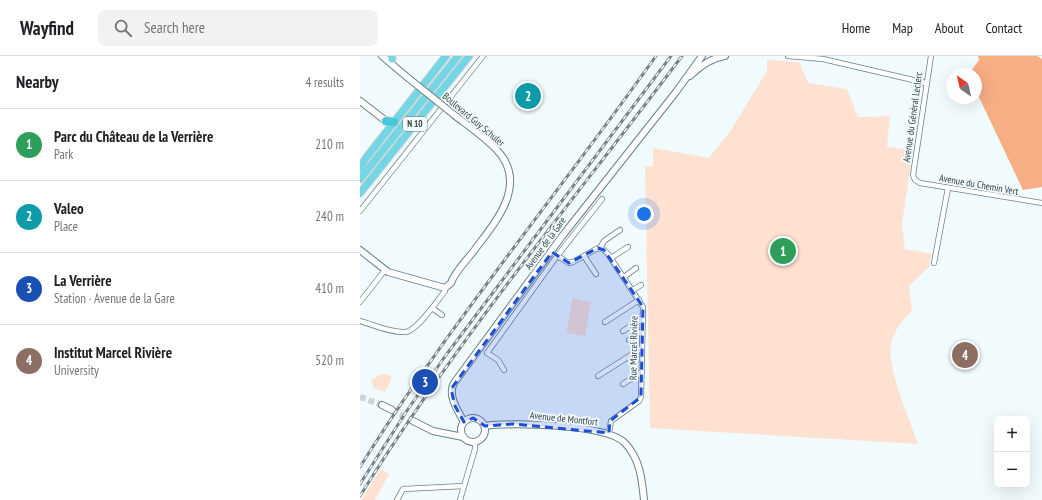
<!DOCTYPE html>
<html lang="en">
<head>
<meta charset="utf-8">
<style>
	:root { --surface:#fff; --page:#f2f2f2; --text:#202124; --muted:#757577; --line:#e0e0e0; --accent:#ea580c }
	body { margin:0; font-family:"PT Sans Narrow",sans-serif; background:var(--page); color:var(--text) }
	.controls { position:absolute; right:12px; bottom:12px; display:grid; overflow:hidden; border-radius:8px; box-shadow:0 4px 16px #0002 }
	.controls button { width:36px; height:36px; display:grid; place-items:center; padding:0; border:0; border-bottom:1px solid var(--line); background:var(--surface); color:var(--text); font:20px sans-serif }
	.compass { position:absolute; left:586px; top:12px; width:36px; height:36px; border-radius:50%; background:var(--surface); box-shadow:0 4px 16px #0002; rotate:326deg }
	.you { position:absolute; left:284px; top:158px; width:14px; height:14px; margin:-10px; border:3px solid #fff; border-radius:50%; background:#1a73e8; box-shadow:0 0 0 6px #1a73e833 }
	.badge { display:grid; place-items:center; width:26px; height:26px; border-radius:50%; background:var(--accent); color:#fff; font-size:13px; font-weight:700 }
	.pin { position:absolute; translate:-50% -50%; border:2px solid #fff; box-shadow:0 1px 4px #0006 }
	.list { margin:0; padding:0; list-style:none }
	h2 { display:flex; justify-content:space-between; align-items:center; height:52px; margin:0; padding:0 16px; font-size:17px }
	h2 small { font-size:13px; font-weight:400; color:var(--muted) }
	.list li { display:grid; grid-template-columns:26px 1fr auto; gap:12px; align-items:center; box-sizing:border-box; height:72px; padding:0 16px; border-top:1px solid var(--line) }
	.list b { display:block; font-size:15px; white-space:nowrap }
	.list p { margin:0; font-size:13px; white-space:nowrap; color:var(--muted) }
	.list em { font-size:13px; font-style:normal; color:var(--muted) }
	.icon { flex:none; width:22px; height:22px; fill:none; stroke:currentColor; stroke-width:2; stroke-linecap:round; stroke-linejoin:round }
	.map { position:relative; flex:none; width:682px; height:444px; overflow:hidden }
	header { display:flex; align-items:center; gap:24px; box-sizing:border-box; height:56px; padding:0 20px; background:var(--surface); border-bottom:1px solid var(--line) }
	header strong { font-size:19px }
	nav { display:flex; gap:22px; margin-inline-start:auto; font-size:14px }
	.search { width:280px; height:36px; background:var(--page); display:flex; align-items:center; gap:10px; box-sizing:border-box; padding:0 14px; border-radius:8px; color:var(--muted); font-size:15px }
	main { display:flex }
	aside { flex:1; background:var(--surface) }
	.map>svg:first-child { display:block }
	.green { fill:#ffe1d1 }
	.forest { fill:#f7ae85 }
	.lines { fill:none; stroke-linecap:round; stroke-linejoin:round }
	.tertiary-tunnel { stroke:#cbd5d7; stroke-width:6; stroke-dasharray:6 3; stroke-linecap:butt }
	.minor-casing { stroke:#698186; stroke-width:6 }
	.tertiary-casing { stroke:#698186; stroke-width:8 }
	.primary-casing { stroke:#d3d5d5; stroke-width:9 }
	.trunk-casing { stroke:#d3d5d5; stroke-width:10 }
	.minor { stroke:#fff; stroke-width:4.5 }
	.tertiary { stroke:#fff; stroke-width:6 }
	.primary { stroke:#73d6e5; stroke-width:7 }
	.trunk { stroke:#44c8dc; stroke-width:8 }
	.rail-casing { stroke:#798385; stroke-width:3 }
	.rail { stroke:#f1fbfd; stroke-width:1.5; stroke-dasharray:4.5; stroke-linecap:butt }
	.tertiary-bridge-casing { stroke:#698186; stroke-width:8; stroke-linecap:butt }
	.tertiary-bridge { stroke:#fff; stroke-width:6 }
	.marked { fill:#1d4ed8; fill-opacity:0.2; stroke:#1d4ed8; stroke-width:3; stroke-dasharray:8 5; stroke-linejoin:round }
	.labels { text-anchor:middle; stroke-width:3.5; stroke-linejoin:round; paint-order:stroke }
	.shield { fill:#f1fbfd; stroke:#6d7779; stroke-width:1 }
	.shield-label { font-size:9px; font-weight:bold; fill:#353f41 }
	.street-label { font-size:10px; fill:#353f41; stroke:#f1fbfd }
</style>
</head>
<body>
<header>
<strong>Wayfind</strong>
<div class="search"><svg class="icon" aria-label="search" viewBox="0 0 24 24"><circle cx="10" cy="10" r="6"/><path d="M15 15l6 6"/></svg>Search here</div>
<nav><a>Home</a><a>Map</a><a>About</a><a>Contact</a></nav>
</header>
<main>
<aside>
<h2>Nearby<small>4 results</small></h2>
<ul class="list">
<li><span class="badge" style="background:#2e9e5b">1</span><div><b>Parc du Château de la Verrière</b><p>Park</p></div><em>210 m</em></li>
<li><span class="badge" style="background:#0f9aa8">2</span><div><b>Valeo</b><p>Place</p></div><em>240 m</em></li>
<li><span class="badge" style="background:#1a4fb4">3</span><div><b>La Verrière</b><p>Station · Avenue de la Gare</p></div><em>410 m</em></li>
<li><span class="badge" style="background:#8d6e63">4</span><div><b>Institut Marcel Rivière</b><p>University</p></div><em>520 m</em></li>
</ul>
</aside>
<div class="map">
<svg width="682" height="444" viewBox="0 0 682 444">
	<rect width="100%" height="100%" fill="#f1fbfd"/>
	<path class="green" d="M407,4L439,6L448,27L487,33L498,61L530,60L527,91L553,94L542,168L545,193L572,198L569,207L570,210L549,230L552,254C543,264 534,274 531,288C527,314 549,361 558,388L290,372L285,110H293V92L349,102L371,74L407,15Z
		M213,242L231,246L225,280L206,277Z
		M22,318L30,319L32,322L25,336L14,332L11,324Z
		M21,413L29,418L15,444H1Z"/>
	<path class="forest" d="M618,0H677L682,3V131L663,134L616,35V18H612L611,15L619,4Z"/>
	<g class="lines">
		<path class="tertiary-tunnel" d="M0,341L22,349
			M32,354L53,365"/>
		<defs>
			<path id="minor" d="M428,0L463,3L566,27
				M571,0L553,119L555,124L560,127L682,147
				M0,155L123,0
				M240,192L244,185L260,174
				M192,196L197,200L242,143
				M224,200L236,218
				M251,202L268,191
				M574,207L588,132
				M264,221L276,212
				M273,234L281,229
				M0,246L25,214
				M72,252L82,259
				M0,265C14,269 31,277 45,276C56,276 78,244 85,235V232
				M245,266L279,244
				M263,275L282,263
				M269,284L282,275
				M144,314L138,304L127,297L197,200L209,207L213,206L238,192L244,194L248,198L283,251L281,341L279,345L251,365L249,377
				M238,320L282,292
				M263,328L282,316
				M37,444L43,433L104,430
				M100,444L115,393V387"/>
			<path id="tertiary" d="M22,0L47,21
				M330,20C340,10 351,2 365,0
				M0,45L26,65
				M0,194L28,216L85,232L91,227C95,215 108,203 116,192C137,164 169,127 136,93C123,80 107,69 93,58
				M22,349L32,354
				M101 374a12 12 0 1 1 24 0a12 12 0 1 1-24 0Z
				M53,365L73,375L103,381
				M104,366C98,355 87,339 94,327L203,179L316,36L342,0
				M125,370C151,366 247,368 265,387C280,403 282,423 284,444"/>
			<path id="primary" d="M32,3V0
				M0,112L6,102L86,0
				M0,123L98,0
				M0,137L109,0"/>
			<path id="trunk" d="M26,65L34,66"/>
		</defs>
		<use href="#minor" class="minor-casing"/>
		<use href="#tertiary" class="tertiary-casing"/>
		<use href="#primary" class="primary-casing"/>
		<use href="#trunk" class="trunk-casing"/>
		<use href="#minor" class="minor"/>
		<use href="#tertiary" class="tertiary"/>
		<use href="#primary" class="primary"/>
		<use href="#trunk" class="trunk"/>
		<defs>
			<path id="rail" d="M0,411C90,267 198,138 296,0
				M0,428L46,356L86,299L311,0
				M0,440C96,285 213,145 322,0"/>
		</defs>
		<use href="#rail" class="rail-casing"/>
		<use href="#rail" class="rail"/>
		<defs>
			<path id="tertiary-bridge" d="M47,21L93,58"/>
		</defs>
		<use href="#tertiary-bridge" class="tertiary-bridge-casing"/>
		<use href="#tertiary-bridge" class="tertiary-bridge"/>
	</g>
	<path class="marked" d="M238,192L244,194L283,251L281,341L250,365L249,377L153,368L125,370L113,362L104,366L95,350L91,333L192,196L209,207Z"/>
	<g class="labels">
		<rect class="shield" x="43" y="61" width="24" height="14" rx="3"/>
		<g class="shield-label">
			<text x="55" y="71">N 10</text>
		</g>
		<g class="street-label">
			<text transform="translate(552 61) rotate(-82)" y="4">Avenue du Général Leclerc</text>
			<text transform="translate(114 63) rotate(40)" y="4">Boulevard Guy Schuler</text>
			<text transform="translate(619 128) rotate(10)" y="4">Avenue du Chemin Vert</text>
			<text transform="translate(185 187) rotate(-54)" y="4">Avenue de la Gare</text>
			<text transform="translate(273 292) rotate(-89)" y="4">Rue Marcel Rivière</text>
			<text transform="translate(204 362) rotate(6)" y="4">Avenue de Montfort</text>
		</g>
	</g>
</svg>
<div class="controls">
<button>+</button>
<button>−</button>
</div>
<svg class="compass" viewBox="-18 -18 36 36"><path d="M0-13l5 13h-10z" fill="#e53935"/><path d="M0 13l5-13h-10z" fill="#757577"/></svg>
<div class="you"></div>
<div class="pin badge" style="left:423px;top:195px;background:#2e9e5b">1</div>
<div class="pin badge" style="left:168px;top:40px;background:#0f9aa8">2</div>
<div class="pin badge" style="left:65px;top:326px;background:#1a4fb4">3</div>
<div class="pin badge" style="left:605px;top:299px;background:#8d6e63">4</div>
</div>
</main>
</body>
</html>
